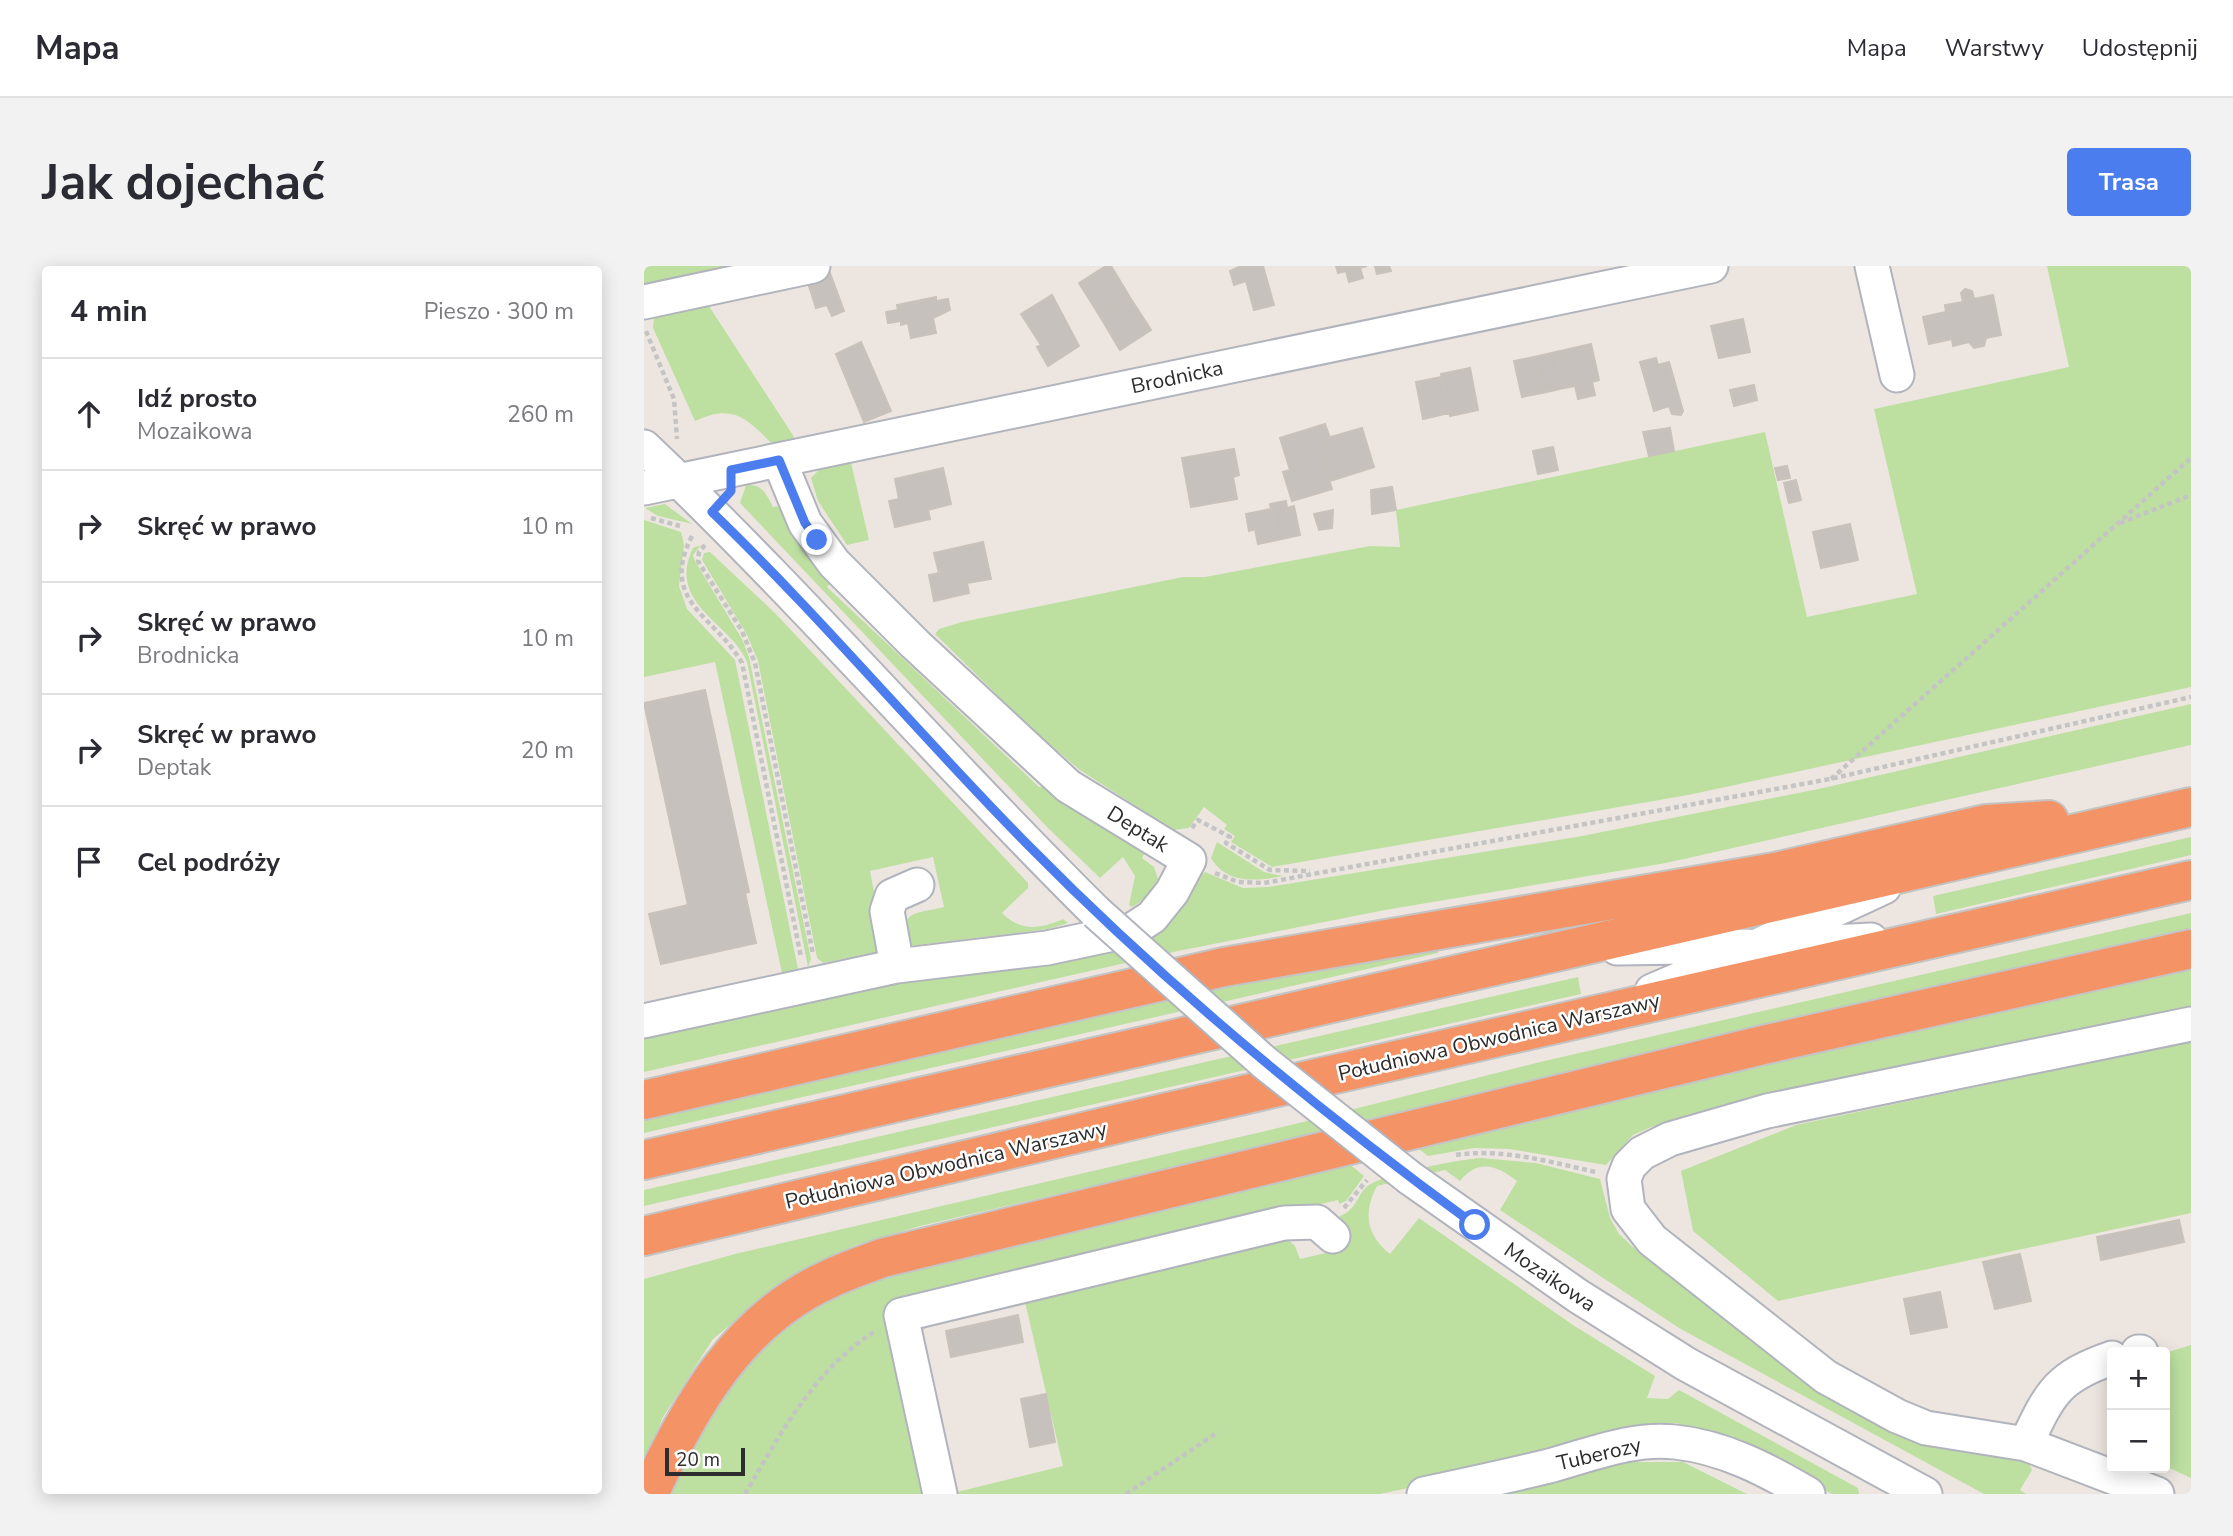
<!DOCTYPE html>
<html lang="pl">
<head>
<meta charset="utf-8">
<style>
	:root { --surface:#fff; --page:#f2f2f3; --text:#2b2b33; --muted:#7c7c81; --line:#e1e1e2; --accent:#4c7def }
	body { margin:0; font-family:"Nunito Sans",sans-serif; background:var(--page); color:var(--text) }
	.controls { position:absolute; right:21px; bottom:21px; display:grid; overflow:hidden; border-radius:7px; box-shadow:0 4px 18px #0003 }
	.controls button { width:63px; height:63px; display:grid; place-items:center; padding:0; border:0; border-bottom:2px solid var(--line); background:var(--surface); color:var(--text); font:35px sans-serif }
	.scale { position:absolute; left:21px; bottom:18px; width:80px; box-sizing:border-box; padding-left:7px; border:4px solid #2d2d2d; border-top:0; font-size:19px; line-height:24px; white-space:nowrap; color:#2d2d2d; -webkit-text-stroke:5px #fff; paint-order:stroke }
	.stop { position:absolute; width:21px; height:21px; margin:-16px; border:5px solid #4c7def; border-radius:50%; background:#fff }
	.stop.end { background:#4c7def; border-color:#fff; box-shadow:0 2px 7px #0008 }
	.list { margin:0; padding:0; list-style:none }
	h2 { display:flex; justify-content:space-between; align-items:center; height:91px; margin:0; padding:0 28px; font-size:30px }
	h2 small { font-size:23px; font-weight:400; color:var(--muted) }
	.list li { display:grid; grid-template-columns:46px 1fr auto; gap:21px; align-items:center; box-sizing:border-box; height:112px; padding:0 28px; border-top:2px solid var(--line) }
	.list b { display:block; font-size:26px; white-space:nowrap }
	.list p { margin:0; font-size:23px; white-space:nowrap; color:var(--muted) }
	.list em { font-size:23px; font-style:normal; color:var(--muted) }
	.icon { flex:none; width:38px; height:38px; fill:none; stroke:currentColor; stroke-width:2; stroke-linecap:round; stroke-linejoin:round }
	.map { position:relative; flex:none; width:1547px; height:1228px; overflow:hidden; border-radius:7px }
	header { display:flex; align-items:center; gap:42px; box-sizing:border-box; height:98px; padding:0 35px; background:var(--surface); border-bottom:2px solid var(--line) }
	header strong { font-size:33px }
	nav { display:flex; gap:38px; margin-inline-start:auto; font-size:24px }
	.intro { display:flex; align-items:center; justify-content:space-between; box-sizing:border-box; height:168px; padding:0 42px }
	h1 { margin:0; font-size:49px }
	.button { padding:18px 32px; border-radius:7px; background:var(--accent); color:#fff; font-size:24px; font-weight:700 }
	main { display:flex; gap:42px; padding:0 42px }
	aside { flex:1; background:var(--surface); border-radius:7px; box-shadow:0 4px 18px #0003 }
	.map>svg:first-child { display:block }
	.green { fill:#bde0a1 }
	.building { fill:#c6c1bc; stroke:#c9c2ba; stroke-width:2 }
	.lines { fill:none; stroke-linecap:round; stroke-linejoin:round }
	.minor-casing { stroke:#b1b4bc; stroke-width:37 }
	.highway-casing { stroke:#c4c4c4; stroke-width:42 }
	.path { stroke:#c4c4c4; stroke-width:4.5; stroke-dasharray:5 3.5; stroke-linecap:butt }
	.minor { stroke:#fff; stroke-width:33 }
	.highway { stroke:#f49365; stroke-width:38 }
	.minor-bridge-casing { stroke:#b1b4bc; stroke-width:37; stroke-linecap:butt }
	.minor-bridge { stroke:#fff; stroke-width:33 }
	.route { stroke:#4c7def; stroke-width:9 }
	.labels { text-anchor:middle; stroke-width:5; stroke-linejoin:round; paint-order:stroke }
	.street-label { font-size:21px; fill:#2d2d2d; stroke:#fff }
</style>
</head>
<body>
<header>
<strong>Mapa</strong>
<nav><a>Mapa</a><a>Warstwy</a><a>Udostępnij</a></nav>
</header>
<div class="intro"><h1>Jak dojechać</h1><a class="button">Trasa</a></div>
<main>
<aside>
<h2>4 min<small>Pieszo · 300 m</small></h2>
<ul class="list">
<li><svg class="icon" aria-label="ahead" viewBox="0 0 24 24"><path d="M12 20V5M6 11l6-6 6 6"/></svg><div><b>Idź prosto</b><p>Mozaikowa</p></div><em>260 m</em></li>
<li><svg class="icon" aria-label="right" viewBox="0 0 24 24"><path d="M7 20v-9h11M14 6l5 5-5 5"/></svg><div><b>Skręć w prawo</b></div><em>10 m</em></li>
<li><svg class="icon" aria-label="right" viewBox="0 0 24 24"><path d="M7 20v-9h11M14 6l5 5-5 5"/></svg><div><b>Skręć w prawo</b><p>Brodnicka</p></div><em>10 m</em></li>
<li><svg class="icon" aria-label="right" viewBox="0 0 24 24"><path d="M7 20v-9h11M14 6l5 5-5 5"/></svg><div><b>Skręć w prawo</b><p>Deptak</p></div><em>20 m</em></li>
<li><svg class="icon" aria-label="arrive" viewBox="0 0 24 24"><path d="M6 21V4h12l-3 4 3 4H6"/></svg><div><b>Cel podróży</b></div></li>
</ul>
</aside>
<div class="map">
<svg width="1547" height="1228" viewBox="0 0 1547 1228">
	<rect width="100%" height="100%" fill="#ede6e0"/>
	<path class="green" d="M0,0H90L0,19Z
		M1403,0H1547V421L1044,529L628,601L587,576L591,570L580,563L583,559L560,541L545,562L529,564L436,504L391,466L291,368L295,363L318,356L539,311H561L726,280L756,281L752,244L1121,166L1163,351L1273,328L1230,143L1425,101Z
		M59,31L152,174L129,179C103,152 89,137 51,155L9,62L10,51L17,41Z
		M205,188L225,274L203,279L174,235L167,212L175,204L173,194Z
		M102,219C119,218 122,228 129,241L135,240L151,272L187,317L183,321L395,521L402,520L503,583L498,592L510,601L514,613L501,633L488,641L485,639L491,610L479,591L456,612L404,562L96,237Z
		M21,238L48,258L14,250L1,242Z
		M0,254L37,266L40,279L35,320L43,343L91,394L154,703L138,707L71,396L0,411Z
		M57,279L49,289L51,295L98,373L105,391L167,693L164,701L103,396C86,356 22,338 49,282Z
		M66,286L131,347L384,617V622L358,647C377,666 396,663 419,653L424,657L404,663L259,681C260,643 266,649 300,641L289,591L226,605L239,673L238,685L179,697L173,692L114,395L102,367L58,294L60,287Z
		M1547,438V479L1022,597L741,644L534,685L0,806V767L168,729L433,688L561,606L599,622L624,621L938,570L1179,522Z
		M1547,571V589L1292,648L1289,630Z
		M573,576L620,606L639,610C613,615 583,619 567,592Z
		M1547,647V665L276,960L212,979L177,995L142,1014L69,1073L19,1151L0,1196V1013L91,988L647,859L896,796Z
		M794,680V687L0,867V850L498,736Z
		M1547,702V744L1007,861L989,869L962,899L865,883L830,882L784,890L771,880L1079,807Z
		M934,711L937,728L0,940V924Z
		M1547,775V947L1134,1035L1049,965L1037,905L1152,859Z
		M837,892L892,897L956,913L966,952L975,968L989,981L1166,1109L1385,1197L1388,1204L1376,1224L1382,1228H1340L1035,1062L856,944L873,915C853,900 835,892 816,915L801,904L733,920C719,947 722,968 746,988L775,952L929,1059L1011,1110L1003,1132L1024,1133L1035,1124L1214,1222L1215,1228H1188L1074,1169L1032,1157L984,1160L852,1203L736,1228H305L419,1200L381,1036L286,1058L270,1073L272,1056L640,970L651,980L656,993L703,982L696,950C714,943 713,927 725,919C742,908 816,893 837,892Z
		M704,897L720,910L702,935L695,938L694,934L242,1039L284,1228H21C51,1170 81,1111 133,1069C214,1002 326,986 425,963C518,941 611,919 704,897Z
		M1547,1079V1212L1521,1200V1087Z
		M983,1196H1039L1103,1228H802L915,1205Z"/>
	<path class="building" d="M462,0H467L487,33L457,52L435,17Z
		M597,0H619L630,39L610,44L602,15L590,19L586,5Z
		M692,0H723L716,2L719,12L705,16L702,5L694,7Z
		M731,0H745L747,5L733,8Z
		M186,7L200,45L188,50L183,39L172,42L163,14Z
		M1321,23L1328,25L1330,33L1349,29L1357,69L1342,72L1340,80L1330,82L1325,76L1309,80L1308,73L1285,78L1279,51L1302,46L1301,39L1319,36L1317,27Z
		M408,29L435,80L404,100L393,81L397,79L377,48Z
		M292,31V35L304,33L306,44L289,52L292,67L267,72L264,57L257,59V55L244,57L242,46L254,44L253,39Z
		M487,33L507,64L476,84L457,52Z
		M1099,53L1106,86L1075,92L1067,60Z
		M217,76L247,145L220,156L192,88Z
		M947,78L955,114L948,116L951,129L934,133L931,120L920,122L912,86Z
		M912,86L920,122L898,127L890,91Z
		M890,91L898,127L878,131L870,95Z
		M1012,92L1014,99L1025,96L1039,145L1037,149L1028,148L1025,140L1010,145L996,96Z
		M826,102L834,144L806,150L797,108Z
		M798,111L805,147L779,153L772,116Z
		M1110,119L1113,134L1090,140L1086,124Z
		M681,158L686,172L680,173L686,193L679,195L688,223L648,235L639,206L646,204L636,172Z
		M718,162L730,201L686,215L679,195L686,193L680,173Z
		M1026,162L1030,185L1005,190L999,166Z
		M909,181L914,204L894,208L889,185Z
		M590,183L595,209L589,211L593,233L547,241L538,192Z
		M1143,200L1146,212L1134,214L1131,202Z
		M299,202L307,238L284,244L286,253L251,261L245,235L255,233L251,213Z
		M1152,214L1157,234L1145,237L1140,217Z
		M748,221L752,244L728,248L727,224Z
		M642,235L643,242L650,240L656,269L633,274L626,238Z
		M627,243L633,274L614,278L611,263L605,265L602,248Z
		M689,244L688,262L675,264L670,248Z
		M1206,258L1214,294L1177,302L1169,266Z
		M339,276L347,313L323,317L325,327L290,335L285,309L295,307L290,287Z
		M61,424L105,626L101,627L112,677L17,698L5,648L44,639L0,437Z
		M1535,954L1540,976L1457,994L1453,971Z
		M1376,988L1387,1035L1351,1043L1339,996Z
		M1296,1026L1303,1061L1267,1068L1260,1033Z
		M374,1049L379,1076L331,1086L325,1060Z
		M325,1060L331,1086L307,1091L302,1065Z
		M402,1128L411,1176L386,1181L377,1133Z"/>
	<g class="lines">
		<defs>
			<path id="minor" d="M1228,0L1253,109
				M0,36L169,0
				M0,181C157,330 298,494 452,646
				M0,222L1067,0
				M973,682L1113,680L1227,674
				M253,700L243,645L248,630L273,619
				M1008,725L1113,680L1240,621
				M0,755L253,700L403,682L488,664L508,651L528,626L545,594L424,520L271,378L190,297L161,257L135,194
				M766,912L934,1030L1042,1098L1281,1228
				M1494,1086H1497
				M1382,1178C1406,1127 1413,1111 1468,1092
				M296,1228L257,1049L640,957L673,956L689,970
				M780,1228C822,1219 864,1210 905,1200C946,1189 989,1171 1031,1176C1080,1181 1123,1204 1164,1228
				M1513,1228L1382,1178L1282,1162L1253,1150L1182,1111L1008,974L984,943L980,913L985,900L998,887L1026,873L1123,845L1547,758"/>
			<path id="highway" d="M0,834L580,701L1131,606L1342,558L1405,554
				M0,894L1547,541
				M0,970L515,848L1547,614
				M5,1228C45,1142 93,1055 183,1014C201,1005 220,999 238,992L1119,779L1547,683"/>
		</defs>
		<use href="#minor" class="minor-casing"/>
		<use href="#highway" class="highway-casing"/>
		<path class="path" d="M2,65L30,133L33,173
			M7,252L36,260
			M1476,257L1547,229
			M48,270C14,336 72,350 98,397L157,691
			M61,279L55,286L54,295L98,365L111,397L169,688
			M1187,513L1547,192
			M548,562L554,554L586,571L582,577L626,604L666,605
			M571,607L594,616L620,617L1186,513L1547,431
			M812,889C859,882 906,896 952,906
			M700,942L723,914
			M101,1228C136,1168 172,1101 233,1064
			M482,1228L574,1166"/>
		<use href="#minor" class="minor"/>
		<use href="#highway" class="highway"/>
		<defs>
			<path id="minor-bridge" d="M452,646L621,797L766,912"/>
		</defs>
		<use href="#minor-bridge" class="minor-bridge-casing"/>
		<use href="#minor-bridge" class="minor-bridge"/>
	</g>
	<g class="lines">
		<path class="route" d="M173,274L161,257L135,194L87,204V225L68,246C179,353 277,471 385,580C522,719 673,844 831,959"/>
	</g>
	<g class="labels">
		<g class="street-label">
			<text transform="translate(533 111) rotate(-12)" y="7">Brodnicka</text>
			<text transform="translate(494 563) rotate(32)" y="7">Deptak</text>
			<text transform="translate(855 771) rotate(-13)" y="7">Południowa Obwodnica Warszawy</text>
			<text transform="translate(302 899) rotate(-13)" y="7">Południowa Obwodnica Warszawy</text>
			<text transform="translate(906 1011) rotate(34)" y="7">Mozaikowa</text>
			<text transform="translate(955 1188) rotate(-13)" y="7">Tuberozy</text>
		</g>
	</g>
</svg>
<div class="controls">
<button>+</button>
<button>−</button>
</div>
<div class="scale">20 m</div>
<div class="stop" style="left:831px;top:959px"></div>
<div class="stop end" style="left:173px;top:274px"></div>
</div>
</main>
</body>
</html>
